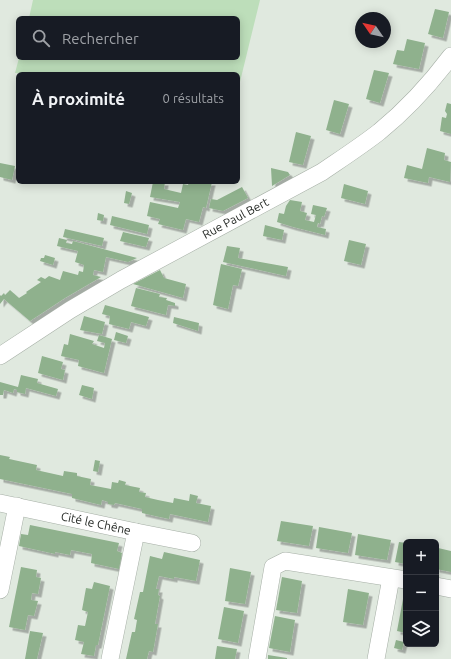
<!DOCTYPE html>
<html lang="fr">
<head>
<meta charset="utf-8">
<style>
	:root { --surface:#171b24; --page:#242831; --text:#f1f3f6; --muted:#9ea1a6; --line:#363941 }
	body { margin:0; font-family:Ubuntu,sans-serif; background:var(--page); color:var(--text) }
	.controls { position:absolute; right:12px; bottom:12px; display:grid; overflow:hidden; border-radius:6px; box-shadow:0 2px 10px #0003 }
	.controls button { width:36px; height:36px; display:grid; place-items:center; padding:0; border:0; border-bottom:1px solid var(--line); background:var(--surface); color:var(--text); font:20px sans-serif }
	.compass { position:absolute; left:355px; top:12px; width:36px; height:36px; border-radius:50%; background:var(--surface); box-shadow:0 2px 10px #0003; rotate:304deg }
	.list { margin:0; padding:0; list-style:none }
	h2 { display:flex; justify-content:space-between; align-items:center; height:52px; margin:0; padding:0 16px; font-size:17px }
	h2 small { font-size:13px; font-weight:400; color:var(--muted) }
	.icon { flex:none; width:22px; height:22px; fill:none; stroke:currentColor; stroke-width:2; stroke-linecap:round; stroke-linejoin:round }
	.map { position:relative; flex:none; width:451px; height:659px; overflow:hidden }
	.search { position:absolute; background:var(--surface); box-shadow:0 2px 10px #0003; left:16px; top:16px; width:224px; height:44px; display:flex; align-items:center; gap:10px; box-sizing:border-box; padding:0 14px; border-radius:6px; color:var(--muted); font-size:15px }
	.panel { position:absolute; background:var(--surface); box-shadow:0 2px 10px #0003; left:16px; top:72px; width:224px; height:112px; border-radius:6px }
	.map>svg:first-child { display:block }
	.green { fill:#bddeba }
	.building { fill:#8fb18d; filter:url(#shadow) }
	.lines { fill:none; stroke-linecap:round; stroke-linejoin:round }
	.street-casing { stroke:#a6afa6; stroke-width:18 }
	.street { stroke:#fff; stroke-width:17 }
	.labels { text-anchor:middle; stroke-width:3.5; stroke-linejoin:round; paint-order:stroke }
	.street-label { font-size:12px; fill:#252925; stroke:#fff }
</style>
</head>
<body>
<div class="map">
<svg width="451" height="659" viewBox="0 0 451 659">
	<defs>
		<filter id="shadow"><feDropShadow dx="3.5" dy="3.5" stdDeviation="0" flood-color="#0004"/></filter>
	</defs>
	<rect width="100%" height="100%" fill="#e0e9df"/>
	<path class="green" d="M33,0H260L238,90V74L15,73L19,58H238V18H29Z"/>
	<path class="building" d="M435,9L449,12L443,38L428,34Z
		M407,39L425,43L419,69L393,64L397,50L404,51Z
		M374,70L389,73L380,103L366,99Z
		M334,100L349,104L340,134L326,130Z
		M447,103L451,104V134L440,131L442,117L446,118L447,114L445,111Z
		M296,132L311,136L303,165L289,162Z
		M427,148L445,153L444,160L451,162L450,182L429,177L428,183L404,178L407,165L422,169Z
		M0,163L15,166L12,180L0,177Z
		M271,168L288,172L290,175L272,186Z
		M153,182H165L164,189L181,193L183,184L188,185L189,182H212L206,208L203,207L199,222L186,219L183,230L158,224L160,219L147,216L150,202L178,208L180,202L150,197Z
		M344,184L368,191L365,204L341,198Z
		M242,187L248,198L223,211L209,208L211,199L217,200Z
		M126,191L132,193L129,204L124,203Z
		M290,200L302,202L300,211L307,213L305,220L314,222L316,215L311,214L313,205L327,208L324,217L322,216L320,224L318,223L317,227L326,229L325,235L293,227L277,222L279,213L284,214L286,206Z
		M98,213L104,215L103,221L97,220Z
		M112,216L149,225L147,234L110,225Z
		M265,225L284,230L282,240L263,236Z
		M65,229L104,238L102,246L63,237Z
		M123,232L149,238L146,247L120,241Z
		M59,238L67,240L66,243L72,244L73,241L137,258L128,262L106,257L103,272L94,270L93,275L101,277L65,298L30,321L4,299L0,304V295L1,296L4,293L5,295L10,290L19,298L27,293L26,292L41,282L37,280L41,277L45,279L49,276L60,280L63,271L78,275L79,271L83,272L84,265L75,262L78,251L57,246Z
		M349,240L366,244L361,265L344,261Z
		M227,246L240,248L238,258L288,267L286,276L223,262Z
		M45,255L55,258L53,265L40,261L41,258H44Z
		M221,264L242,269L238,286L233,285L228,309L213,305Z
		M160,270L164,278L186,284L183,298L133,284Z
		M136,288L160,294L159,297L167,298L166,300L175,303V306L168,305L166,315L131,306Z
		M105,305L149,317L146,326L131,322L129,329L109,324L110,316L102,314Z
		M84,316L105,322L102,334L80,330Z
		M174,317L199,323L198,331L173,323Z
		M116,332L128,336L126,343L114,340Z
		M70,334L94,341L92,344L104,348L105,343L97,341L99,335L112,339L104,373L78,366L79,360L61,356L64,344L68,345Z
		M42,356L63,362L61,369L65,370L63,380L38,373Z
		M21,375L38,379L37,383L58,389L56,396L26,388L25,394L17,392V390L14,389L13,393L4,390L3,395H0V382L18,387Z
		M82,385L94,388L92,399L79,395Z
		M0,455L10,457L9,459L37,465L36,470L63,476L64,471L77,473V476L91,479L90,485L111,489L112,482L118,483L119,480L126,482L125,485L140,488L139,492L146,493L145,497L158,500L173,503L174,498L189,501L190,494L198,496L196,503L211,506L208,522L170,514L169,519L155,516L142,513V509L115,503L114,505L108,504V502L102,500L101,505L72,498V494L0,479Z
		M95,460L100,461L98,472L93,471Z
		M281,521L313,526L309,546L277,541Z
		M30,525L119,543L117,551L122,553L119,569L91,563L92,554L71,550L70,555L55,552V554L19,546L21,534L28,535Z
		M319,527L352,533L348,553L316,548Z
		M358,534L391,540L387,560L355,555Z
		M399,542L406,543V564L395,562Z
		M438,548L451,551V572L436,569Z
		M164,552L200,560L196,581L174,577V579L159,576L156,589H159L158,595L160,596L155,624H158L153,652L149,651L147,659H126L132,632H135L137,620L134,619L140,592H143L150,556L162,559Z
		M21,567L37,570L36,577L41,578L38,594L32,593L31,600L38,601L34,616L28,615L25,630L9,627Z
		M230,568L251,572L245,604L225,601Z
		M282,577L302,581L297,613L276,610Z
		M94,582L110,586L98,645H96L94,656L81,654L84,642L75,640L78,625L85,626L88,612L82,610L86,588L92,589Z
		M348,589L369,593L363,625L343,622Z
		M403,599H406V633L397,631Z
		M224,607L244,611L238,643L218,639Z
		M275,616L295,620L290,652L269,648Z
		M30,631L43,633L37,659H25Z
		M396,640L404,642L402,650L394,648Z
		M217,646L237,649L235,659H215Z
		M268,655L287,658V659H268Z"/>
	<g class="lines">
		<defs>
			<g id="street">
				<path id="s1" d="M0,356L70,310L121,280L322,172C341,159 361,146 379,132C406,110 430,84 451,56"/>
				<path id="s2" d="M0,503L136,532L192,543"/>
				<path d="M436,586L451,589"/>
				<path d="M0,590L17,506"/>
				<path d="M110,659L136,532"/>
				<path d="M257,659L273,567L285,561L406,580"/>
				<path d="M376,659L391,578"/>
			</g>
		</defs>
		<use href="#street" class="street-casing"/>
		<use href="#street" class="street"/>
	</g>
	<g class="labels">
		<g class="street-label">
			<text dy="4" stroke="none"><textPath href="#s1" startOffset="273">Rue Paul Bert</textPath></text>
			<text dy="4" stroke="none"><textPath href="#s2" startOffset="98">Cité le Chêne</textPath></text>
		</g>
	</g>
</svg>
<div class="controls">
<button>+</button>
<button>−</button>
<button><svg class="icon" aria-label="layers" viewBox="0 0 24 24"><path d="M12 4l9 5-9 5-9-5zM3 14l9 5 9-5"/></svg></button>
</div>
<svg class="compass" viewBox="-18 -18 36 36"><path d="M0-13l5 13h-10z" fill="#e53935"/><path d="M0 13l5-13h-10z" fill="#9ea1a6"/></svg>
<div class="search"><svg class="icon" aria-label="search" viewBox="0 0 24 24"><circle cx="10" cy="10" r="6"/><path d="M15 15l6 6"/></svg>Rechercher</div>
<section class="panel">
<h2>À proximité<small>0 résultats</small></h2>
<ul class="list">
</ul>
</section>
</div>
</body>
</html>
